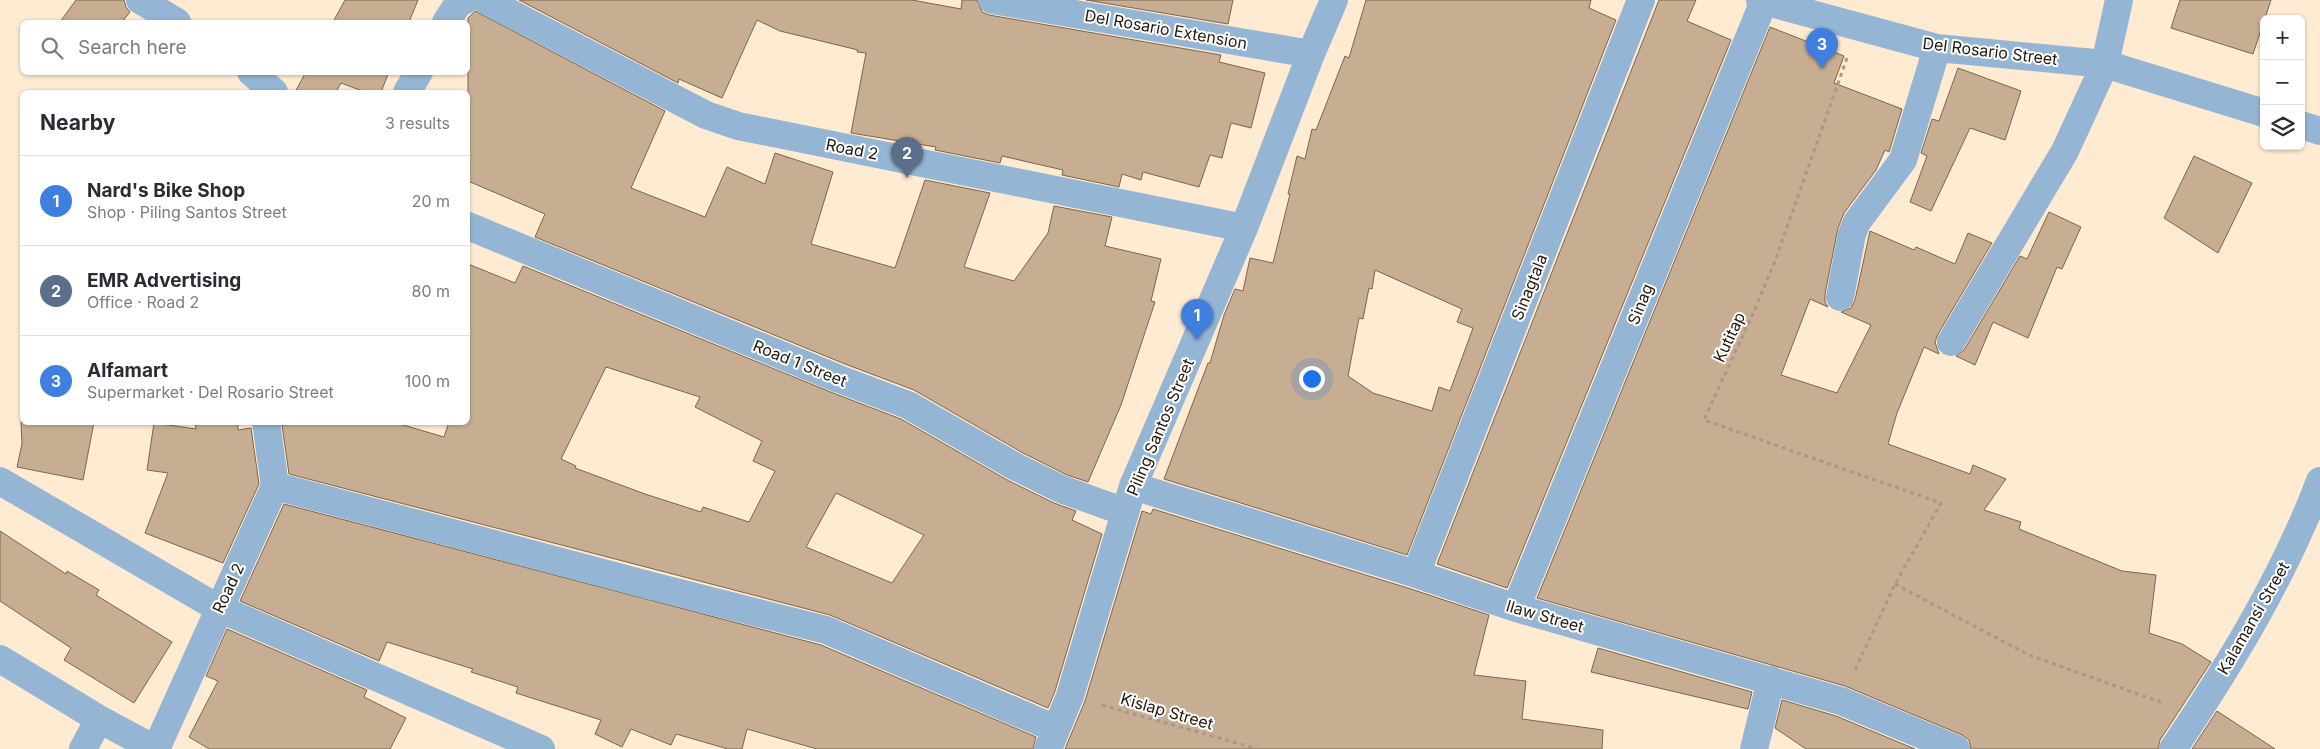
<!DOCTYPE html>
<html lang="en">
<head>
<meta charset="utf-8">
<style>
	:root { --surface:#fff; --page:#f2f2f3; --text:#2b2b33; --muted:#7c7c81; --line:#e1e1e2; --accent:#ea580c }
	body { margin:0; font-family:Inter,sans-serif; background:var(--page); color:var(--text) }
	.controls { position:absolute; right:15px; top:15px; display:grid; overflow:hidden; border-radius:8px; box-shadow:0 1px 4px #0004 }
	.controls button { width:45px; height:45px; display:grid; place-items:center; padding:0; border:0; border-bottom:1px solid var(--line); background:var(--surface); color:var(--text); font:25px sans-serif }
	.you { position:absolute; left:1311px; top:378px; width:18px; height:18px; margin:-12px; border:4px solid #fff; border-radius:50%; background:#1a73e8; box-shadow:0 0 0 8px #1a73e833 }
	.badge { display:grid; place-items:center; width:32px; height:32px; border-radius:50%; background:var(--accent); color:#fff; font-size:16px; font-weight:700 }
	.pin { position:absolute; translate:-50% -41px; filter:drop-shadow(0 1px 2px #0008) }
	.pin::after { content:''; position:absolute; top:26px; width:18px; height:15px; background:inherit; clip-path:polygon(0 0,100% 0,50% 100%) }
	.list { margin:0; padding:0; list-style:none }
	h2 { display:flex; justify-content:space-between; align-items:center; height:65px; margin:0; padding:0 20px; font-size:21px }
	h2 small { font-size:16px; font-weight:400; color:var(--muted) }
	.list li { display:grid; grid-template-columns:32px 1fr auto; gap:15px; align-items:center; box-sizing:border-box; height:90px; padding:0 20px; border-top:1px solid var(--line) }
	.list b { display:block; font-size:19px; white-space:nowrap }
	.list p { margin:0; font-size:16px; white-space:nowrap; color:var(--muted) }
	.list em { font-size:16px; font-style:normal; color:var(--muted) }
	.icon { flex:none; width:28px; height:28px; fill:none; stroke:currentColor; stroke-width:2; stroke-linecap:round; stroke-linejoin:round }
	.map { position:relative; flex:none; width:2320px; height:749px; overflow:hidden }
	.search { position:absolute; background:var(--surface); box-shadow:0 1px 4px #0004; left:20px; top:20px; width:450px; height:55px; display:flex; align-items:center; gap:12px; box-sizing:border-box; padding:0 18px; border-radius:8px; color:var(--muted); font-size:19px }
	.panel { position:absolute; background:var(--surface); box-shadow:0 1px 4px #0004; left:20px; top:90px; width:450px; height:335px; border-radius:8px }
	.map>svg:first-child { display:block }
	.building { fill:#c7ae92; stroke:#7c654b; fill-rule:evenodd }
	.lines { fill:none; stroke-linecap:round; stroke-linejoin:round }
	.path { stroke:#a89885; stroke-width:3; stroke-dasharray:4 4; stroke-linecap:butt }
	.minor { stroke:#95b5d5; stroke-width:28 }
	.labels { text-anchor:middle; stroke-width:4; stroke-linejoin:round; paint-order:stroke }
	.street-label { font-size:16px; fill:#21180d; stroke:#fff }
</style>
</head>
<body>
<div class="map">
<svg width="2320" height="749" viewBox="0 0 2320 749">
	<rect width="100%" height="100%" fill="#ffead2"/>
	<path class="building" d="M76,0H124L126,7L130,12L122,22H60Z
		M345,0H418L409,22H333Z
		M519,0H912L961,9L962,0H977L982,12L989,15L1221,55L1219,62L1265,73L1251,128L1231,123L1222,158L1210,155L1199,187L1143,172L1141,180L1122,174L1119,187L1062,175L1063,170L1002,156L1000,163L935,150L936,147L851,133L866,53L857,52L858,50L780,31L757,20L722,98L679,79L678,83Z
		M1086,0H1233L1228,24Z
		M1366,0H1591L1589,8L1616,20L1407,555L1164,479L1208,363H1210L1224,315L1235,289L1243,291L1250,258L1273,263L1290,194H1288L1297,156L1305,159L1312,129L1316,130L1345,56L1349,58ZM1375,270L1462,309L1457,322L1473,328L1450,391L1439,387L1432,411L1373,393L1348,376L1359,318L1363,319L1369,288L1372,289Z
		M1659,0H1696L1687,21L1731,40L1507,588L1437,564Z
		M2180,0H2271L2253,54L2171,28Z
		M475,11L665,111L631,188L705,217L727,167L765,184L775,153L833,172L811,244L895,268L925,180L990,193L964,267L1014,281L1048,233L1054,206L1112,217L1105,246L1161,259L1151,301L1155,302L1121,405L1088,482L1067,475L1023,453L914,390L845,364L535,237L545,214L468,181V18Z
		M1770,27L1844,56L1834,83L1902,109L1889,152L1885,150L1876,170L1844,213L1838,228L1825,294V302L1828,307L1810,299L1781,375L1837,393L1871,325L1841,312L1851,308L1855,300L1870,231L1914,250L1916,247L1955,264L1968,233L1992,243L1938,334L1935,342L1939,354L1924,347L1897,413L1888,444L1970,474L1973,465L2006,479L1984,510L2021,522L2019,529L2122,571L2156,575L2149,633L2182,644L2211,662L2160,740L2158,749H1971L1969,740L1962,735L1845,686L1537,598Z
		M1958,68L2021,91L2005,140L1970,128L1931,211L1910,202L1927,156L1921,153L1932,119L1939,121Z
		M306,72H389L381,92H365L341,83L336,92H295Z
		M2194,156L2252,183L2218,253L2164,218Z
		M2049,212L2081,227L2062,269L2057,267L2028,338L1993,322L1975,365L1956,356L1964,350L2020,256L2027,259Z
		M468,264L515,283L523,266L833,393L901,419L1009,481L1054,503L1076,511L1072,520L1102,534L1055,691L1048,708L830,615L289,474L282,425L302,422H393L444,437L449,422H468ZM606,367L700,397L695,407L762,441L753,461L775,471L749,522L703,507L701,512L645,494L575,468L576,466L561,459ZM836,493L924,535L892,583L806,547Z
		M21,422H94L83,480L17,467L22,444Z
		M195,422H238V430L251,428L259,484L223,563L145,533L168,473L147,470L154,423L196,429Z
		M284,504L821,645L1036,737L1033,749H817L747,729L742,749H728L676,734L671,745L631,729L622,747L595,734L601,720L516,693L518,687L471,672L473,669L387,642L379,661L240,601Z
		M1153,509L1411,589L1489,615L1474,675L1526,681L1522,719L1603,730L1602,749H1065L1085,701L1142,511L1151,514Z
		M0,531L66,574L67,571L99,590L96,595L172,642L134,703L64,660L71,648L0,601Z
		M227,629L367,690L364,697L406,718L390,749H209L189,737L218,681L206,676Z
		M1598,648L1752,692L1748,709L1591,672Z
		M1782,700L1836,716L1915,749H1806L1775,728Z
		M2217,711L2275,749H2192Z"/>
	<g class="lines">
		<path class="path" d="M1847,58L1775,261L1755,309L1704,420L1941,503L1895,584L1855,670
			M1895,584L2029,655L2163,703
			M1102,705L1258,749"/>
		<path class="minor" d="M140,0L177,22
			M485,0L706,115L738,126L1244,228
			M992,0L1311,54
			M1760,0L1937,48L2105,64L2264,113
			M446,22L458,4L465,0
			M251,72L274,92
			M407,92L419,72
			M2301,125L2320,131
			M468,226L839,379L908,405L1016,467L1061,489L1125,512
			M1840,297L1852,234L1857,222L1903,160L1937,48
			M1951,342L2065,151L2105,64L2119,0
			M0,481L218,608L541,749
			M275,486L652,586L826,630L1056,729
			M1133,486L1416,574L1516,608L1841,701L1956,749
			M1416,574L1641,0
			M1516,608L1764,1
			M0,659L99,719L155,749
			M83,749L99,719
			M156,749L275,486L266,422
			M1048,749L1070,696L1133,486L1244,228L1311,54L1334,0
			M1754,749L1771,680
			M2173,749C2230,665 2284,576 2320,481"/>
	</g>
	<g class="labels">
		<g class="street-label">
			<text transform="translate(1166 29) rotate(10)" y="6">Del Rosario Extension</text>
			<text transform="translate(1990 51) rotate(7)" y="6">Del Rosario Street</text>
			<text transform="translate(852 149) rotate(11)" y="6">Road 2</text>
			<text transform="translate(1529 287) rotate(-68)" y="6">Sinagtala</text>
			<text transform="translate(1640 304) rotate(-68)" y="6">Sinag</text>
			<text transform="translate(1729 337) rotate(-65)" y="6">Kutitap</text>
			<text transform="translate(800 363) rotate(22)" y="6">Road 1 Street</text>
			<text transform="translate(1160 427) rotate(-67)" y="6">Piling Santos Street</text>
			<text transform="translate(228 588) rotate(-65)" y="6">Road 2</text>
			<text transform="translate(1545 616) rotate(16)" y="6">Ilaw Street</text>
			<text transform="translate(2253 618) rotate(-60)" y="6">Kalamansi Street</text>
			<text transform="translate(1167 711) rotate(16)" y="6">Kislap Street</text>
		</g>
	</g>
</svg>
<div class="controls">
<button>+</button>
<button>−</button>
<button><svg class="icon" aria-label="layers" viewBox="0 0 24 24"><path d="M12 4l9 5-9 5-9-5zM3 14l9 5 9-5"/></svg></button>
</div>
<div class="you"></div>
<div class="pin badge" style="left:1197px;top:340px;background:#3f7fe0">1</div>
<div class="pin badge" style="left:907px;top:178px;background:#5c6f8a">2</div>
<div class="pin badge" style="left:1822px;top:69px;background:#3f7fe0">3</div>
<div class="search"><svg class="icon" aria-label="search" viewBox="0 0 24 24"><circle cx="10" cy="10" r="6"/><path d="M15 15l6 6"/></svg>Search here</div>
<section class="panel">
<h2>Nearby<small>3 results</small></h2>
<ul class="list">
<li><span class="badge" style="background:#3f7fe0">1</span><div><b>Nard's Bike Shop</b><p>Shop · Piling Santos Street</p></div><em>20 m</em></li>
<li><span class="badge" style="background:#5c6f8a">2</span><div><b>EMR Advertising</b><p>Office · Road 2</p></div><em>80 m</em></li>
<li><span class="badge" style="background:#3f7fe0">3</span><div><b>Alfamart</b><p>Supermarket · Del Rosario Street</p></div><em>100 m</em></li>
</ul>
</section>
</div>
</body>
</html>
